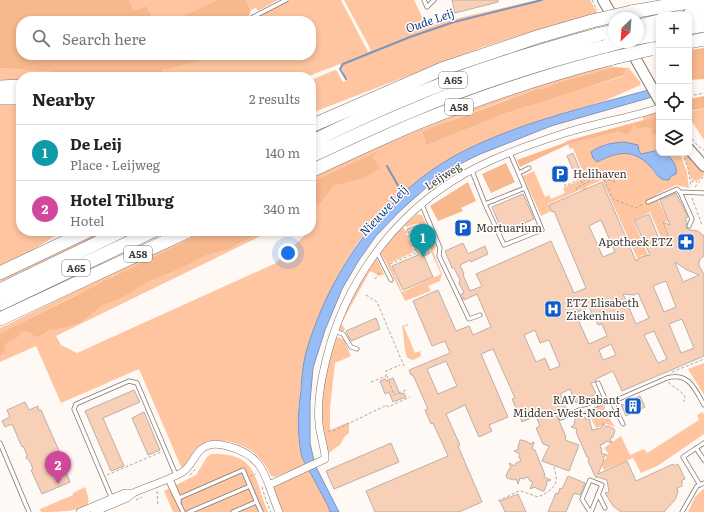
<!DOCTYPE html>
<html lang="en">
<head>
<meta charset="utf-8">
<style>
	:root { --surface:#fff; --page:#f2f2f2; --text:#222; --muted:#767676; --line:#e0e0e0; --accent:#125ac5 }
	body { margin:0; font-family:Literata,serif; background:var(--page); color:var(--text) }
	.controls { position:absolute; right:12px; top:12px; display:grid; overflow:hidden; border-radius:8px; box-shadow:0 2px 6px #0003 }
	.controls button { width:36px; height:36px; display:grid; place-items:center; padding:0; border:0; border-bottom:1px solid var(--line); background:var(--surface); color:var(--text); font:20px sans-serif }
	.compass { position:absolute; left:608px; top:12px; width:36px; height:36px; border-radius:50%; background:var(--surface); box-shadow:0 2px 6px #0003; rotate:205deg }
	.you { position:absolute; left:288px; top:253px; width:14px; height:14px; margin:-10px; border:3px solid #fff; border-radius:50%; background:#1a73e8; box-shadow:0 0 0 6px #1a73e833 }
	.badge { display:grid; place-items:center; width:26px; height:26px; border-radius:50%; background:var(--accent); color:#fff; font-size:13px; font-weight:700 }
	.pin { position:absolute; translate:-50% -33px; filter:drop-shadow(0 1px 2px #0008) }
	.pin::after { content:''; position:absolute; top:21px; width:14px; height:12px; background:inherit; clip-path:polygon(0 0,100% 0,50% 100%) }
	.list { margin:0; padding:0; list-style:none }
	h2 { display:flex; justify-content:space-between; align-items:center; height:52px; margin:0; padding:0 16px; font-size:17px }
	h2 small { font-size:13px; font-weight:400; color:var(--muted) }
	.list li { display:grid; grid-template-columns:26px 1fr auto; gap:12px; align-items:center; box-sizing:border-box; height:56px; padding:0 16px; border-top:1px solid var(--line) }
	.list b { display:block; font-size:15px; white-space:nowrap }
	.list p { margin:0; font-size:13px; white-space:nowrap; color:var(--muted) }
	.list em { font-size:13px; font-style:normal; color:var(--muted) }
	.icon { flex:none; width:22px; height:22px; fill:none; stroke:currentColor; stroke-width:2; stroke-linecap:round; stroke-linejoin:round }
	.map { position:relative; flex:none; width:704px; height:512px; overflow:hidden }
	.search { position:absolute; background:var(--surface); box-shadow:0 2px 6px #0003; left:16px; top:16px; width:300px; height:44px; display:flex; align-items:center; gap:10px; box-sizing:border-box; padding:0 14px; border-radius:16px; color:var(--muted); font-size:15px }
	.panel { position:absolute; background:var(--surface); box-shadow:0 2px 6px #0003; left:16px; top:72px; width:300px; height:164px; border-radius:16px }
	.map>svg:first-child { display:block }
	.green { fill:#fec5a0 }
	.forest { fill:#f7b88e }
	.water { fill:#98bcf6; stroke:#7d95bc }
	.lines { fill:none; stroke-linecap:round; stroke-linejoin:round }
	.stream { stroke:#7d95bc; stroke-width:2 }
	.building { fill:#f7d0b7; stroke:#bdafa6; fill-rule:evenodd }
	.lane-casing { stroke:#83766e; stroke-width:5 }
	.street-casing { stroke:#83766e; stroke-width:8 }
	.secondary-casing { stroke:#83766e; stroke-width:12 }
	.highway-casing { stroke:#83766e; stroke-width:14 }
	.path { stroke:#afa9a5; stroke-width:1; stroke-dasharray:3 2; stroke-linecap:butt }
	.lane { stroke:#fff; stroke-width:3.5 }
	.street { stroke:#fff; stroke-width:7 }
	.secondary { stroke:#fff; stroke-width:10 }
	.highway { stroke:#fff; stroke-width:13 }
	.highway-bridge-casing { stroke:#83766e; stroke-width:14; stroke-linecap:butt }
	.highway-bridge { stroke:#fff; stroke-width:13 }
	.labels { text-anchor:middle; stroke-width:3; stroke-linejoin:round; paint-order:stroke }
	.shield { fill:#fff; stroke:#797472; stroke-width:1 }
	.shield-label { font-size:10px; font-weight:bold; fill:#3f3935 }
	.poi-label { font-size:11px; fill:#3f3935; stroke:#fff; text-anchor:start }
	.street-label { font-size:11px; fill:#3f3935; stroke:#fff }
	.water-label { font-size:12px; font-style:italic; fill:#164083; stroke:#fff }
</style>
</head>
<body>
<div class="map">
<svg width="704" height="512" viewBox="0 0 704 512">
	<rect width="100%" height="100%" fill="#fff9f5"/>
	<path class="green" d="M129,0H216L173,21H154L147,6L134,12Z
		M246,0H278L258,11L256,8L251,10Z
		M290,0H341L368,52L371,50L344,0H414L427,27L463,17L537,0H590L598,14L554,25L483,47L311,113V80L335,70L337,71L343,82L346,81L340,64L306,77H164L162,72L163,70L218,55H311V21H250Z
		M614,66L612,68L559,82L546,88L537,89L465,115L422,133L425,140V146L504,114L571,92L621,77L625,75L626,68L628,67L641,83L640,84L641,85C628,90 617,96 604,101C592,105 579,108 567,112C534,122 501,133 470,148C413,176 364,223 335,281C326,299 318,318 312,337C302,364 293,426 301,453C302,457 304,461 305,465L275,477L271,476C262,455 247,445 226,441C217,440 209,440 201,445C192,450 189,461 182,469L139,369L61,403L36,346L0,362V357L3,355L6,344C12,341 19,339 21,332H28L37,338L52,329H58L79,324L102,306L122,298L150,281L178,270L205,256L227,250L263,231H271L56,336L61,345L77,353L276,263L309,231H311L313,227L311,222V208L322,202L333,186L363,179L374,153L311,182V178C380,146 449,116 521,91C551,81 583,70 614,66Z
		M0,68L53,72L70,77H21V82L0,84Z
		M21,100V231H63L28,253L0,266V101Z
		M704,108V140L689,117V112Z
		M656,112L659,115V150L641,154L639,151V148L606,144L591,152L597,162C618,152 631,149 649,165C652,167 652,171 655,173C658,176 664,178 669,180L671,176L666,154L665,153H680L687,172L689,188L676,185L656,195L668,221L663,223L667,234L669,233L668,254L650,212L633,220L649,257L641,255L638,260L602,180L586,187L593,204L589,206L582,189L548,204L551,211L541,216L523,176L534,171L545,197L549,195L551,199L565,193L563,188L585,178L573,148L570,149L566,141L643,120V116Z
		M683,153H686L704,173V175L699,180L696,181L691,179Z
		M417,214L422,215L436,246L433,251L442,274L440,281L428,286L431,291L405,301L386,262L380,252L403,226L414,252L390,263L402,292L441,274L418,223L406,227L404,225Z
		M101,231H107L0,282V279Z
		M199,231H206L114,278L112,274L113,277L110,279V280L74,296L0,333V328Z
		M375,257L377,259L384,274L380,276L370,271L341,324L345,328L344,331H341L338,328L354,289Z
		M408,324L409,325L404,327L415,353L420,351L421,356L413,360C411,359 409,359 407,357C404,352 404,334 402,326Z
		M338,337L344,340L351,356L335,363L330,408V430L349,422V433L345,436L340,445L327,454C325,442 322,431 321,419C320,392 328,365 335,339Z
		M704,363V395L688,369Z
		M604,403L606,413L615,427L606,424L596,428L587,411Z
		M703,412L704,415V434L659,465L641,473L633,458L604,470L602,466L608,453L604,448L621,436L630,455L644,449L647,453L699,420L697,415Z
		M211,454C259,452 253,479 268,512H173L164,491L196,475L207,457Z
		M309,470L328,506L330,512H282L272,487Z
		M85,487C86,492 90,498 88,503C85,512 52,512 41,512L40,509L73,495V493Z
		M703,489H704V512H688L695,497Z"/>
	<path class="forest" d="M0,0H129L134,11L147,6L154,21H21V55H214L215,57L163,70L162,72L164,77H106L97,73L95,77H70L53,72L0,68Z
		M216,0H246L251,10L247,21H173Z
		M704,48V79L689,80V50Z
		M615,67L626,68L625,75L504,114L425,146V140L422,132L434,127L537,89L546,88L559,82Z
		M704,96V108L689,111V99Z
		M657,117L659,121V137L652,133V129C648,126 643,127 639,129L636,128L635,125H633L629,134H625L619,131L571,143L520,167L517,160L578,138Z
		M378,151L372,157L380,168L363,179L333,186L322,202L311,208V182Z
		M506,163L515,182L491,193L482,174Z
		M468,182L476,201L461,208L463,211L438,221L430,206Z
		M206,231H263L227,250L205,256L178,270L150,281L122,298L102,306L79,324L58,329H52L37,338L28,332H21C19,339 12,341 6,344L4,353L0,357V333Z"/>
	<path class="water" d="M659,87V95L551,126L478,155L448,170L428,186L400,211L376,236L359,260L342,289L325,330L313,368L310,402V443L315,465L339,512H330L328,506C322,495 316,483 310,472C307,466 302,460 301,453C297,432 298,410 301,390C302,376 303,362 307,349C331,269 384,194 458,154C521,121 592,106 659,87Z
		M625,142L638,145L639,151L641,154L659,150V153L666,154C672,159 678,166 676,174L671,176L669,180C658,181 656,172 650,166C632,148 617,152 597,162L593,158L591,152C603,144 611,143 625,142Z"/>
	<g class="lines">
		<path class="stream" d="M346,79L340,69L343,64L410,37L454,22L542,0
			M387,166L404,196"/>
	</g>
	<path class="building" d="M452,0H498V2L455,13Z
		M573,153L582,175L576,177L567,156Z
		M602,182L636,261L641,257L650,255L634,220L649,214L661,244L670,240L663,222L670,225L660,200L676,193L688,217L685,218L687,223L686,228L690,230L698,231L704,236V256L700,259L699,263V266L704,274V356L622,391L613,371L596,379L595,382L591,383L596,394L576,403L570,389L560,394L566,407L555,411L566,437L565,440L579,445L569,471L542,461L549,446L543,444L536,428L540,426L536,416L522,422L512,399L515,398L493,349L481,354L508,417L489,425L492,431L479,437L465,405L446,414L460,445L458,446L482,502L459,512H375L366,491L448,456L433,423L431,424L425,410L428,409L413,375H411L409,370L450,353L445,341L432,346L413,301L438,290L456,331L469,326L473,335L491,327L477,294L464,300L461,294L464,293L459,283L460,280L454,268H452L445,251L463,243L468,254L485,246L488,254L471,262L470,260L460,265L464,274L463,275L470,291L482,286L476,274L551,241L574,293L586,288L554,211L552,212L549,205ZM601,220L615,252L603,257L589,226ZM675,262L687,270L699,275L683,282ZM666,281L676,307L664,312L653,286ZM638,293L649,318L636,324L623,294L634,295ZM589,307L598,325L602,324L607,336L589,344L575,313ZM682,319L694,348L681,353L669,324ZM535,330L540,343L549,340L560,366L550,370L545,358L536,362L524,335ZM654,331L667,359L658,363L644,335ZM611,344L616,355L603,360L599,350ZM446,361L457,386L438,394L427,369Z
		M523,194L534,219L503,233L492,207Z
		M418,225L430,253L424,256L433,277L403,290L392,266L418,255L407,229Z
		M376,318L380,329L351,341L346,331Z
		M393,378L400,394L404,393L406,397L393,402L389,392L385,394L380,381L385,379L386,381Z
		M134,390L140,402L103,418L124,466L111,471L85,411Z
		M640,396L645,407L626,416L621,404L628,407L626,402Z
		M25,402L29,410L38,406L39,411L41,410L67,469L65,470L70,482L42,494L31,470L33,469L29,460L26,458L27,455L23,446L22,447L12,424L5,427L2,421L10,417L7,410Z
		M144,412L160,450L148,455L132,418Z
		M579,415L585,417L586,420L589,418L592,430L601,428L603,423L606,427L608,426L614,429L615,431L613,437L610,438L612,443L606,441L605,443L600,445L602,450L601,453L607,455L603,457L604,460L598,474L627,461L636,481L673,464L674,466L678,464L685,479L682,480V486L677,488L678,492L675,500L664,512H621L613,506L605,493L609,492L607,480L597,477L596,478L595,476L588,461L589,458L587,457L576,432L577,429L571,427L575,424L574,422L577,416Z
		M520,440H522L528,442L530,444L534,442L532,449L535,450L545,475L544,477L551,480L546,482L547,484L544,491H542L536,488L535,487L530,489L533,482L530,481L528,477L523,479L520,478L518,484L516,479L514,480L507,478L506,476L509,469L511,468L509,463L515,466L516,463L521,461L519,457L520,454L514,451L519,449L518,447Z
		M391,443L399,462L334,489L326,471Z
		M568,476L585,483L580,495L574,493L566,512H548L556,493L558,494L560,488L562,489Z
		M518,494L526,512H505L500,501Z"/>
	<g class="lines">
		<defs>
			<path id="lane" d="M424,0L427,7L434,0
				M253,17L286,0
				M472,171L485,204L525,188L510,153
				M519,173L529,168
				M680,192L692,219L689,226
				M648,202L677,189L680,192L704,193
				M485,204L504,245L542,230L525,188
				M422,205L440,248L439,256L469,319L480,315
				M377,252L391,280
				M334,331L343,334L351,347L357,349
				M598,383L606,401
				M561,418L579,410L586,409L606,401L612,402
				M623,424L612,402L667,378C689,372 695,389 704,405
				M0,443L29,512
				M696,448L704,460
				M167,479L183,512
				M171,479L179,498
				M700,485L683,457L704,443
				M598,494L605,508
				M112,499L74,409L76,404L129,381L137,383L176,475
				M179,502V498L243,470L261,512
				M189,512L250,486
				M233,512L256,502
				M590,512L582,499L590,480L602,485L591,512
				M682,512L697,486L704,483"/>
			<path id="street" d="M269,485L325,459C326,452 319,432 319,423C317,403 321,380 326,360C344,286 389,221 454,180C488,159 528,145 565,133C596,123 629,118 659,108
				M80,512L125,493H133
				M94,512L127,498L133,493C149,486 166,481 181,473C192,467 194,454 203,448C210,443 220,444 227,446C267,456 265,480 279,512"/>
			<path id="secondary" d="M603,0L614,19
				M626,42L659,100
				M689,149L704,166"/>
			<path id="highway" d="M631,12L677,4L704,0
				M689,15L704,12
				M638,26L659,21
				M689,28L704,25
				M638,38L659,34
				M689,42L704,39
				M0,87L21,86
				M0,98H21
				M311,126L442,69L537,37L592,21
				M311,142C342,127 373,112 405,99C468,72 534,52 600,34
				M311,156C344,141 377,125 411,111C474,84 540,63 606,46
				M311,171C346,155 381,138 417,123C481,97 546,75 613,58
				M0,273L88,231
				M0,290L122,231
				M0,304L153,231
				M0,319L188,231"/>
		</defs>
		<use href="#lane" class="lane-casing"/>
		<use href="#street" class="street-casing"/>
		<use href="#secondary" class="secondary-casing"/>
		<use href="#highway" class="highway-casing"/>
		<path class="path" d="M592,0L597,10
			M689,96L704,93
			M689,135L698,146L704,150
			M682,153L688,168L691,187
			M603,178L615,182
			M691,181L697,182
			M565,184V186L580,179L583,184
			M695,187L704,176
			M577,190L576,188L600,176L603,177L613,199L636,208L643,204
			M692,198L702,225
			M390,264L416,253L405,229
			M375,279L380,272
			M366,295L377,302L404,366
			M672,372L704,359
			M387,376L394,395L406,390
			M371,382L386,376V371L400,365
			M669,382L670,384L681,392L685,397L684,402
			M328,431H333L387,405L388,407L410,397
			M107,475L161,452
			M190,475L197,467
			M250,476L256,474
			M262,487L266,500L271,512
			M157,491L158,506
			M136,500L142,497
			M498,501L519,491H521L538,497C553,490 560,485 554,467"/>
		<use href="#lane" class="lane"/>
		<use href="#street" class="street"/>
		<use href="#secondary" class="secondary"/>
		<use href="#highway" class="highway"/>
		<defs>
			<path id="highway-bridge" d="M592,21L631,12
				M600,34L614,31
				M606,46L621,42
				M613,58L651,49"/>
		</defs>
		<use href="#highway-bridge" class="highway-bridge-casing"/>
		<use href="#highway-bridge" class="highway-bridge"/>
	</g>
	<defs>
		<symbol id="parking-square" viewBox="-11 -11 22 22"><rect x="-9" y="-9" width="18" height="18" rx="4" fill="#125ac5" stroke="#fff"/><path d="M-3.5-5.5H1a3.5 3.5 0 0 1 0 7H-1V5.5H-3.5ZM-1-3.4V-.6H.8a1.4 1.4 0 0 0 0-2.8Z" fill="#fff"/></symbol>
		<symbol id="pharmacy-square" viewBox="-11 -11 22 22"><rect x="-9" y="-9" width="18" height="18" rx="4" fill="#125ac5" stroke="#fff"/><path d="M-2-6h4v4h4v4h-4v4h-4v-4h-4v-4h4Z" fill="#fff"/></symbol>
		<symbol id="hospital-square" viewBox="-11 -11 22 22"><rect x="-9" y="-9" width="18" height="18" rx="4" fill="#125ac5" stroke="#fff"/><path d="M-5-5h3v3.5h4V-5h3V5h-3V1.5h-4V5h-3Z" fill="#fff"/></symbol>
		<symbol id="building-square" viewBox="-11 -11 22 22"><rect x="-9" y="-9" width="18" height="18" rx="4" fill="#125ac5" stroke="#fff"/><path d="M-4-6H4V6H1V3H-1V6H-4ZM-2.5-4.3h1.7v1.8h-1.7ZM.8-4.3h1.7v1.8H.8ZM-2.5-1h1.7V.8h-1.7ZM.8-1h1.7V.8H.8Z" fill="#fff"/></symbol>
	</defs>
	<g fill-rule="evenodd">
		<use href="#parking-square" x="550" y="164" width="20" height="20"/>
		<use href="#parking-square" x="453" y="218" width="20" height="20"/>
		<use href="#pharmacy-square" x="676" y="232" width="20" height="20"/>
		<use href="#hospital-square" x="543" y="299" width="20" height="20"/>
		<use href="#building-square" x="623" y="396" width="20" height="20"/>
	</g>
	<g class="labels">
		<g class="shield">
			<rect x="439" y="72" width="28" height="16" rx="3"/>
			<rect x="445" y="99" width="28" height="16" rx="3"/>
			<rect x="124" y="246" width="28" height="16" rx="3"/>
			<rect x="62" y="260" width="28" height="16" rx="3"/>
		</g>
		<g class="shield-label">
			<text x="453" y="84">A65</text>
			<text x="459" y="111">A58</text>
			<text x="138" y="258">A58</text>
			<text x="76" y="272">A65</text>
		</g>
		<g class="poi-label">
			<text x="573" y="178">Helihaven</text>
			<text x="476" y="232">Mortuarium</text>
			<text x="673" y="246" text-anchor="end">Apotheek ETZ</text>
			<text x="566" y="307">ETZ Elisabeth<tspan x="566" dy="13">Ziekenhuis</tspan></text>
			<text x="620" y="404" text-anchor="end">RAV Brabant<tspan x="620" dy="13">Midden-West-Noord</tspan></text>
		</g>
		<g class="street-label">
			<text transform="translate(443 176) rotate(-33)" y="4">Leijweg</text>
		</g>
		<g class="water-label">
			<text transform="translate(430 21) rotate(-19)" y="4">Oude Leij</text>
			<text transform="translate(384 211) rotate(-47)" y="4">Nieuwe Leij</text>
		</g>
	</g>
</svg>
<div class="controls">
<button>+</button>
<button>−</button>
<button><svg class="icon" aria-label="locate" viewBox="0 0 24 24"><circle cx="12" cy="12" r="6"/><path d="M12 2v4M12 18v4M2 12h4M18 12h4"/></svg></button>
<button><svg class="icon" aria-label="layers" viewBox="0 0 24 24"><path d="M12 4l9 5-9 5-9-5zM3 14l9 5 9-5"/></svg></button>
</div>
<svg class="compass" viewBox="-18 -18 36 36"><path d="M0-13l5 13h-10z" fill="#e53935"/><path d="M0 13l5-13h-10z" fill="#767676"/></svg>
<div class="you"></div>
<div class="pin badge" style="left:423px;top:257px;background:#0f9aa8">1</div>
<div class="pin badge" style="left:58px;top:484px;background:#d1479c">2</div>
<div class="search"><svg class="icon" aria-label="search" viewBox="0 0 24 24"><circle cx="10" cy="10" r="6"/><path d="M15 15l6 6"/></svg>Search here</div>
<section class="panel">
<h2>Nearby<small>2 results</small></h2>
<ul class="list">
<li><span class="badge" style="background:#0f9aa8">1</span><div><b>De Leij</b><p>Place · Leijweg</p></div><em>140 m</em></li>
<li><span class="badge" style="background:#d1479c">2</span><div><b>Hotel Tilburg</b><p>Hotel</p></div><em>340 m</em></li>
</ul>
</section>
</div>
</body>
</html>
